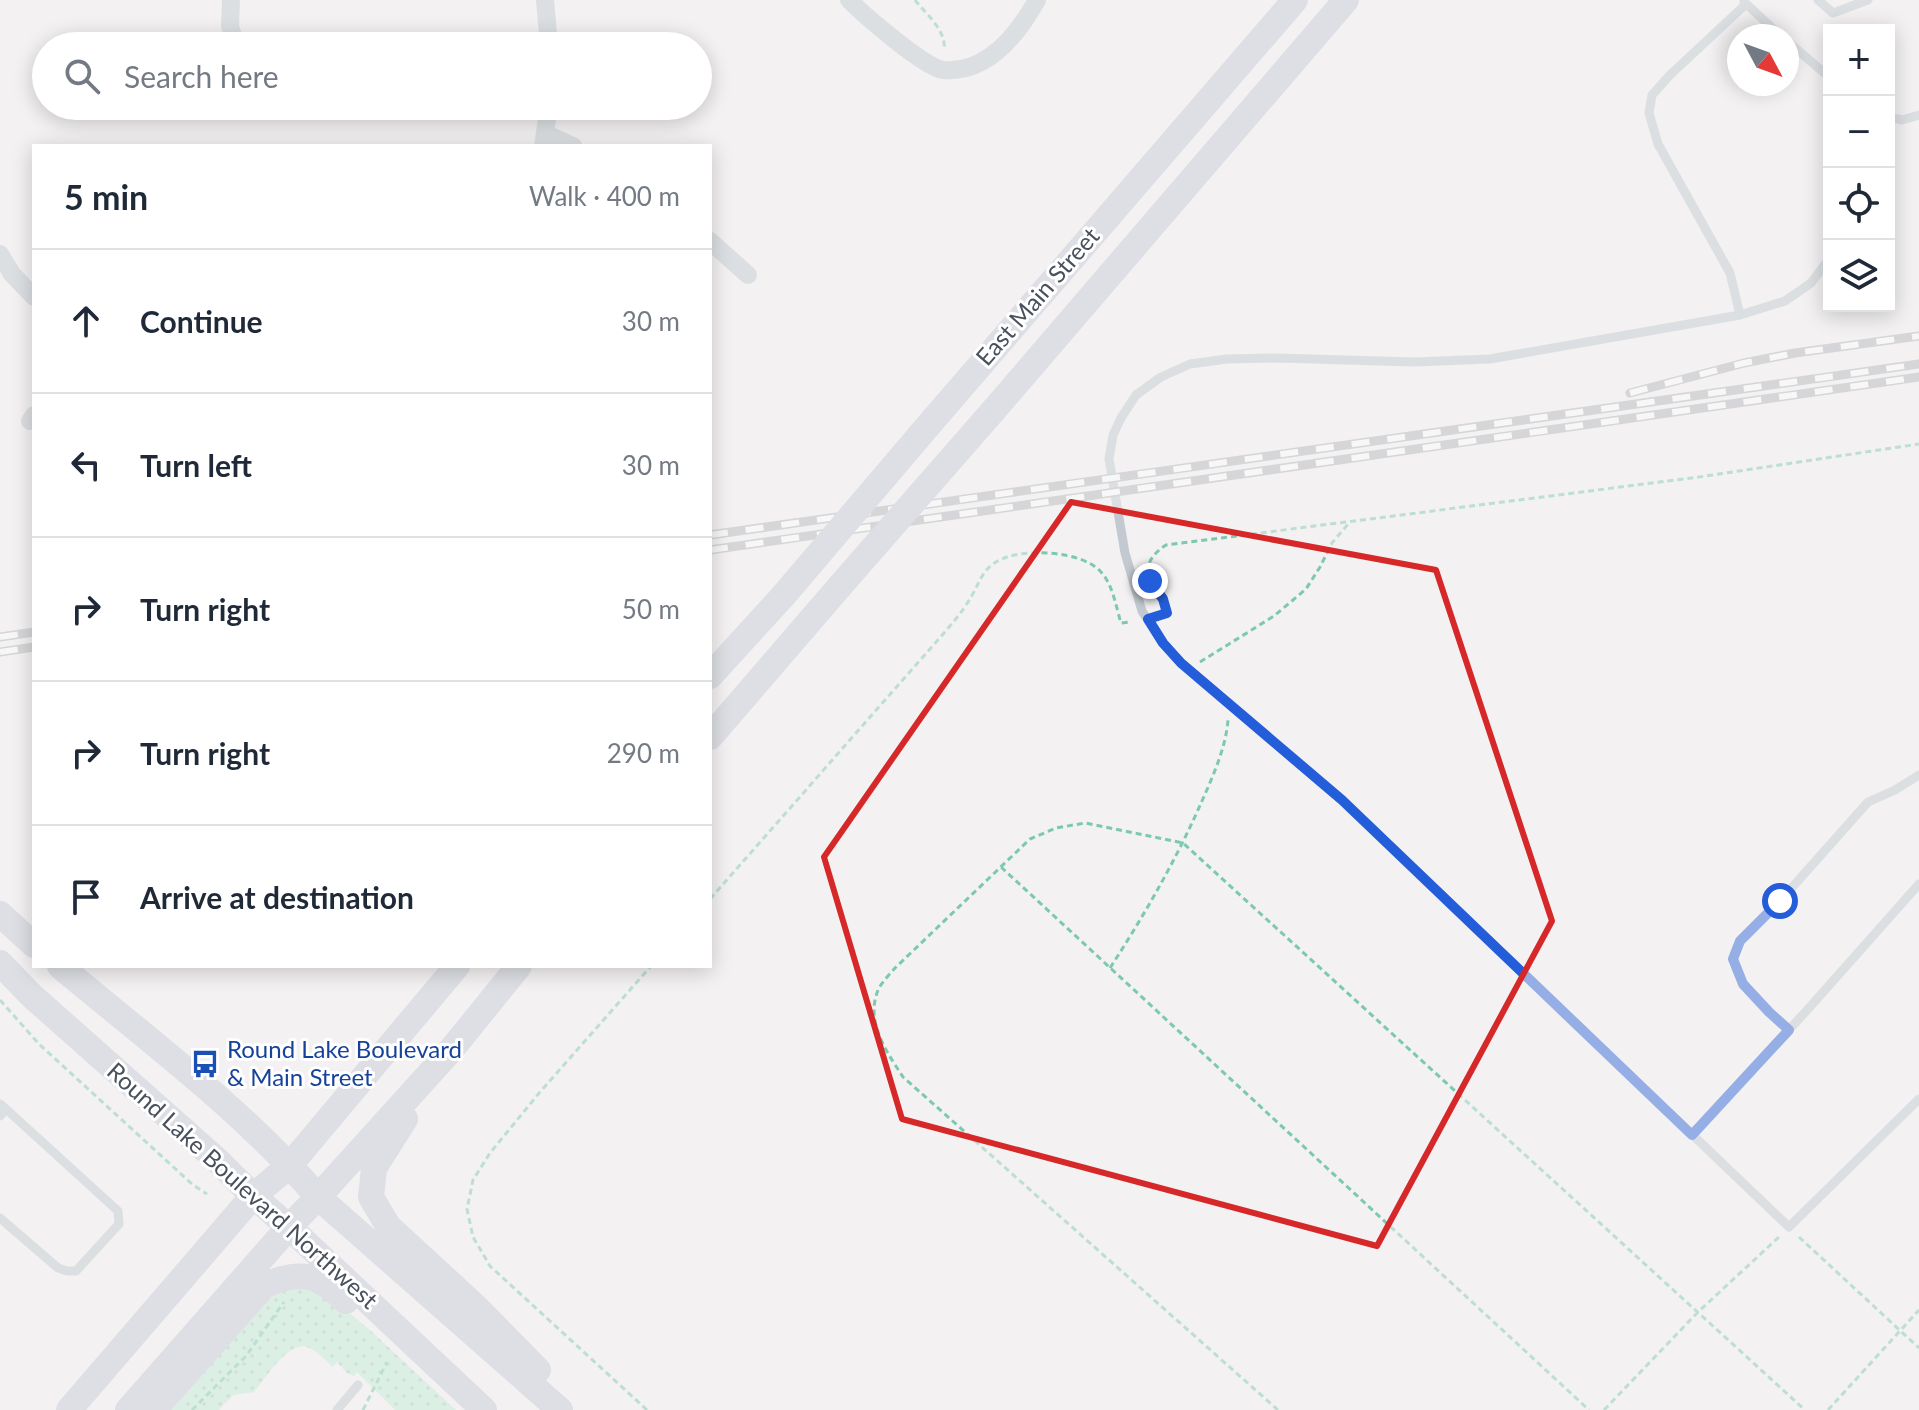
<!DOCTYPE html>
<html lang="en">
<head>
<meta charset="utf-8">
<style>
	:root { --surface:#fff; --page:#f2f2f3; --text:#1f2937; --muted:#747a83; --line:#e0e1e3 }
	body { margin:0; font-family:Lato,sans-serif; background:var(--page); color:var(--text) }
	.controls { position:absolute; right:24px; top:24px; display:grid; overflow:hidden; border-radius:0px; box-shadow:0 4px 20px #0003 }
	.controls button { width:72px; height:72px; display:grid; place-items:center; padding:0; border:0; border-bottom:2px solid var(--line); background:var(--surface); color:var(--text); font:40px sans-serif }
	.compass { position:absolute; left:1727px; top:24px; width:72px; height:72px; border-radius:50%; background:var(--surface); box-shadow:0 4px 20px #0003; rotate:131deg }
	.stop { position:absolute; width:24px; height:24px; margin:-18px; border:6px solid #245dda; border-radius:50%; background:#fff }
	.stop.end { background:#245dda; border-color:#fff; box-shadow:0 2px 8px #0008 }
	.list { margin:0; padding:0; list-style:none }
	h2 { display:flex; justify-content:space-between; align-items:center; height:104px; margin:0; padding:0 32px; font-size:34px }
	h2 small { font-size:26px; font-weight:400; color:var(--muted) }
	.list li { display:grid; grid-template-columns:52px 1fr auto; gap:24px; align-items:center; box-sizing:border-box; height:144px; padding:0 32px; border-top:2px solid var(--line) }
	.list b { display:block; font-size:30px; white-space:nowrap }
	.list em { font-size:26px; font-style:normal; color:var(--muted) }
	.icon { flex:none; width:44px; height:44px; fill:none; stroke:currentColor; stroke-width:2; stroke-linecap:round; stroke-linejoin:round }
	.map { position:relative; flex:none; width:1919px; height:1410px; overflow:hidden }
	.search { position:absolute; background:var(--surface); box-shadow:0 4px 20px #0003; left:32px; top:32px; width:680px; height:88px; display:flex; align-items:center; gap:20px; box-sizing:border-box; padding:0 28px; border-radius:44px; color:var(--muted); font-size:30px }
	.panel { position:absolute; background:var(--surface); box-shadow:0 4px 20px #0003; left:32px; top:144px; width:680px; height:824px; border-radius:0px }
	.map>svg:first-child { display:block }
	.grass { fill:url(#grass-dots) }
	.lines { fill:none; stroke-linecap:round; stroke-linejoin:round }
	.path { stroke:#7cc9ad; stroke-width:3; stroke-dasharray:6 4; stroke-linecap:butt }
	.lane { stroke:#c2c9d1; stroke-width:9 }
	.street { stroke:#c2c9d1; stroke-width:18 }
	.secondary { stroke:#c3cad6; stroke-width:26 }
	.rail-casing { stroke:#b3b5ba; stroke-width:9 }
	.rail { stroke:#fff; stroke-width:6; stroke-dasharray:18; stroke-linecap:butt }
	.secondary-bridge { stroke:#c3cad6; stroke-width:26 }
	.route { stroke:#245dda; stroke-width:10 }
	.marked { fill:none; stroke:#d62828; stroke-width:6; stroke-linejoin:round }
	.labels { text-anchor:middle; stroke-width:6; stroke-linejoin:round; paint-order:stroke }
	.street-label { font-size:24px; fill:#49515d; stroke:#fff }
	.transit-label { font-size:24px; fill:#164399; stroke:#fff; text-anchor:start }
</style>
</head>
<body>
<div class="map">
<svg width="1919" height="1410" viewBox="0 0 1919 1410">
	<defs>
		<pattern id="grass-dots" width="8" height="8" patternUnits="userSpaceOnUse" patternTransform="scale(2)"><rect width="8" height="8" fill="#c2edd8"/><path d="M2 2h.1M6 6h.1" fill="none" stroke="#a8cdbc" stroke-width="1.8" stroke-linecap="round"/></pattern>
	</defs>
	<rect width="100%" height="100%" fill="#f3f1f1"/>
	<path class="grass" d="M306,1287L329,1296L371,1331L456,1410H395L357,1372L354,1376L347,1373L337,1362L333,1367C325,1360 316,1350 307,1347C288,1341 265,1379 254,1392L233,1395L219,1410H162L265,1302L280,1292Z"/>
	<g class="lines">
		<path class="path" d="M915,0C926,14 947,31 944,50
			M1162,615L1167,613C1159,584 1130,569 1166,545L1699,477L1919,444
			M1200,662L1274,616L1306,589L1320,567L1332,543L1349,523
			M1001,867L1589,1410
			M710,899L937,641C949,627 962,613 971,597C979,584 982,570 996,562C1019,547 1082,550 1101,572C1113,585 1116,607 1121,623L1131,622
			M1110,968C1145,914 1176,860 1202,801C1213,776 1226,747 1228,720
			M0,1000L39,1044L193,1185L207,1194
			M1799,1237L1919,1348
			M192,1410L246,1356L284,1302
			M363,1410L387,1362
			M647,1410L490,1266L473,1237L467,1209L473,1180L490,1153L540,1092L651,966
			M1278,1410L903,1077C886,1051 864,1020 879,988C883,981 890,974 895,968L1030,839L1056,828L1085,823L1183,843L1805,1410
			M1604,1410L1698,1312L1779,1237
			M1828,1410L1919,1310"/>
		<path class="lane" d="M1818,0L1833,13L1868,0
			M1744,2L1781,36
			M1787,41L1829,77
			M1889,117L1902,120L1919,115
			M1829,259L1811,283L1785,301L1740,315L1490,359L1414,362L1278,358L1227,359L1190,364L1161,377L1136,395L1121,418L1113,435L1109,459L1125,553L1142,611L1163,643L1181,663L1342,800L1789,1227L1919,1099
			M1740,315L1730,273L1658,144L1649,113L1652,95L1670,75L1746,4
			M1789,1030L1769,1012L1743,984L1733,959L1740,941L1780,901L1868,802L1895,790L1919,775
			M0,1104L6,1109L0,1116
			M1692,1135L1809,1008L1919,884
			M0,1218L58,1268L67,1271H76L119,1224L118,1211L6,1109
			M337,1410L358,1385"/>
		<path class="street" d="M231,0L230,26L236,46
			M545,0L549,46
			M849,0C865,16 924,67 943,70C987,74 1018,34 1037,0
			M546,134L573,146
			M543,146L549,106
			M710,241L748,275
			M0,254L12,274L34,297
			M30,421L34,415"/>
		<path class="secondary" d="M993,411L1346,0
			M933,420L1295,0
			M710,676L783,596
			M710,737L840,586
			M0,914L34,945
			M0,963L32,996L218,1161L253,1196L289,1227L484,1410
			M60,966C148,1040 243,1110 318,1197L560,1410
			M405,1119L374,1168L371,1197L388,1226L476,1307L538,1370
			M69,1410L253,1196L290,1165L457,966
			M128,1410L289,1227L318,1197L451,1050L519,966
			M154,1410L264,1286C280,1278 302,1272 320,1281C329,1285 338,1294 346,1301"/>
		<defs>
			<path id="rail" d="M1630,393L1744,363L1795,353L1919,336
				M710,535L1919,364
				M710,550L1919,377
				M0,637L34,632
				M0,652L34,647"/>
		</defs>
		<use href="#rail" class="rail-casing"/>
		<use href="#rail" class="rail"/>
		<path class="secondary-bridge" d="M840,586L993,411
			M783,596L933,420"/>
	</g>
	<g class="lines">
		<path class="route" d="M1150,581L1163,599L1167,613L1148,619L1163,643L1181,663L1342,800L1692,1135L1789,1030L1769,1012L1743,984L1733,959L1740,941L1780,901"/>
	</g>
	<path d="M0 0H1919V1410H0ZM1071,502L1436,570L1552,921L1377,1246L902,1119L824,857Z" fill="#f3f1f1" fill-opacity=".55" fill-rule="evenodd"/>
	<path class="marked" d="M1071,502L1436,570L1552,921L1377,1246L902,1119L824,857Z"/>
	<defs>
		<symbol id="bus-bare" viewBox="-9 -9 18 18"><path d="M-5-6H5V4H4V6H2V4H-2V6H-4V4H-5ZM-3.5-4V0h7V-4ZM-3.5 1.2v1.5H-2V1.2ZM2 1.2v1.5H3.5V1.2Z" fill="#1a4fb4" stroke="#fff" stroke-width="2.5" paint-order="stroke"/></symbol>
	</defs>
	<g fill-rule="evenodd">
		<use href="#bus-bare" x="185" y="1044" width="40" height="40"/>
	</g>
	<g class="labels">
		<g class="street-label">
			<text transform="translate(1038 297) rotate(-49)" y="8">East Main Street</text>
			<text transform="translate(242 1186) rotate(42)" y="8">Round Lake Boulevard Northwest</text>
		</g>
		<g class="transit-label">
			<text x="227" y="1058">Round Lake Boulevard<tspan x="227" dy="28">&amp; Main Street</tspan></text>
		</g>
	</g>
</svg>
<div class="controls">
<button>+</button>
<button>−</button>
<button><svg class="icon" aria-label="locate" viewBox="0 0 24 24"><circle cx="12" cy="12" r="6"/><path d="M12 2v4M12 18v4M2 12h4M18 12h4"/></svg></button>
<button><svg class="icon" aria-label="layers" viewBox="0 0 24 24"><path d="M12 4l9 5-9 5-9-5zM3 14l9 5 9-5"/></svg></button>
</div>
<svg class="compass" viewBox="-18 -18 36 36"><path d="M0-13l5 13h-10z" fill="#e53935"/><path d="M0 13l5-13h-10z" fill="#747a83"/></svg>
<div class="stop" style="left:1780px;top:901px"></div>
<div class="stop end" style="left:1150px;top:581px"></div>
<div class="search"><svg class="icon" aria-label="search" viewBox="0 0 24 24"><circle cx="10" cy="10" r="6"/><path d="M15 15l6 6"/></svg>Search here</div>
<section class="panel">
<h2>5 min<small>Walk · 400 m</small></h2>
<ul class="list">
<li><svg class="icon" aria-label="ahead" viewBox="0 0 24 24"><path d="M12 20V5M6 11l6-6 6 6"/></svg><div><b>Continue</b></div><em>30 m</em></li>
<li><svg class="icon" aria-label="left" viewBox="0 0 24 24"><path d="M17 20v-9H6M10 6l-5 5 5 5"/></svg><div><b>Turn left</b></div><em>30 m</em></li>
<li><svg class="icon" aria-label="right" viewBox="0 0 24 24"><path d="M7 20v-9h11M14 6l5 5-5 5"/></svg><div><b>Turn right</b></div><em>50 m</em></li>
<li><svg class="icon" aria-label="right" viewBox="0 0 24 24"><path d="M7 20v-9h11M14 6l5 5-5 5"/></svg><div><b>Turn right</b></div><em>290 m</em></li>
<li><svg class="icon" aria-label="arrive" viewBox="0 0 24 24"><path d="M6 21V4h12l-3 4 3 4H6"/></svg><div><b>Arrive at destination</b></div></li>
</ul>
</section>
</div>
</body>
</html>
